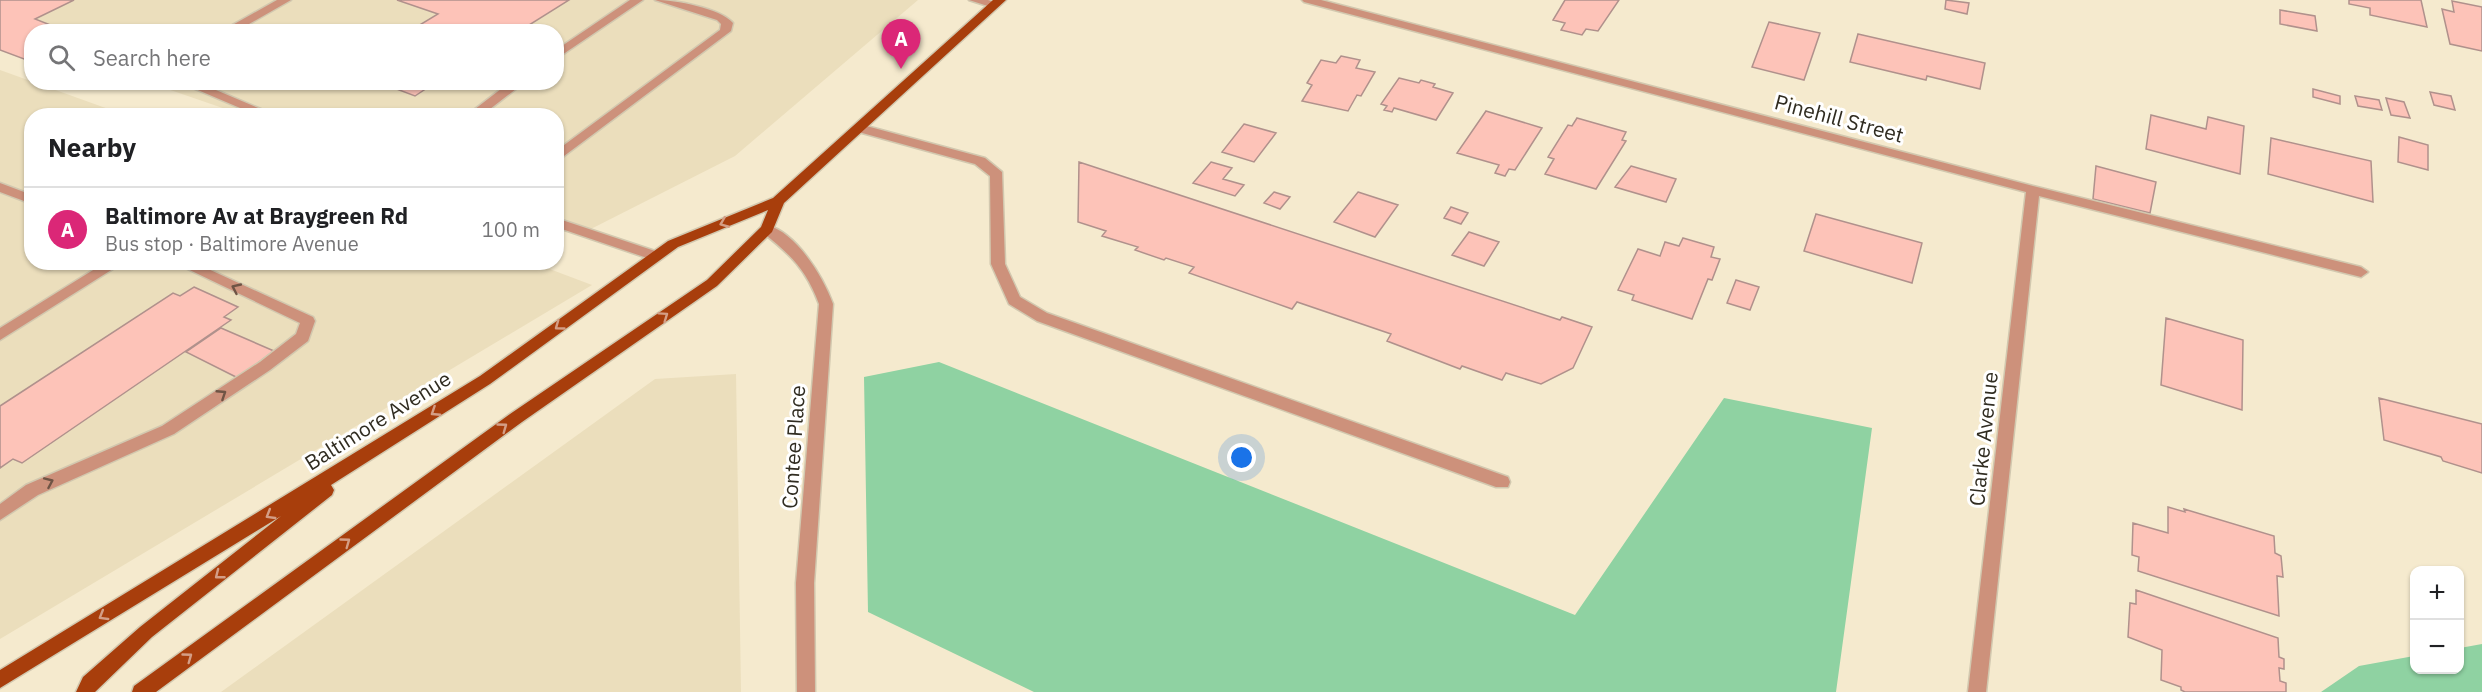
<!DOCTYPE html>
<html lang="en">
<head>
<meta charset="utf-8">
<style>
	:root { --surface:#fff; --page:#f6f6f6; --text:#202124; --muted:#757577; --line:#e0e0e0; --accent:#db2777 }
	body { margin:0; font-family:"IBM Plex Sans",sans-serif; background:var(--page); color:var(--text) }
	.controls { position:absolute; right:18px; bottom:18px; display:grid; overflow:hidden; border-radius:12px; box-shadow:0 2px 4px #0004 }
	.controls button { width:54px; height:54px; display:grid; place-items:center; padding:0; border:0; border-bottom:2px solid var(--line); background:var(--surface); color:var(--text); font:30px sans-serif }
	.you { position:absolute; left:1242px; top:458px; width:21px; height:21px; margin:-15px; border:4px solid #fff; border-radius:50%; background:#1a73e8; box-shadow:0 0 0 9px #1a73e833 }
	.badge { display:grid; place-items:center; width:39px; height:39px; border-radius:50%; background:var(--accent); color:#fff; font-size:20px; font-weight:700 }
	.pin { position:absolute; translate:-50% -50px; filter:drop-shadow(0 2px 3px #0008) }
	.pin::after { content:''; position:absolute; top:32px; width:21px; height:18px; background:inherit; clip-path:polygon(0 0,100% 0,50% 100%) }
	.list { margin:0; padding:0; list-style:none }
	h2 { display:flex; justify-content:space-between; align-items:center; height:78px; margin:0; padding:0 24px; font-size:26px }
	h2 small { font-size:20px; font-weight:400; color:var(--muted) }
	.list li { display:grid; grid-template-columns:39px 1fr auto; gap:18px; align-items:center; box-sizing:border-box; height:84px; padding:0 24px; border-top:2px solid var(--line) }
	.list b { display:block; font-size:22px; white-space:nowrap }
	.list p { margin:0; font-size:20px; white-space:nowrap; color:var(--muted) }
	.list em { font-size:20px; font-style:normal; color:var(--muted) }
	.icon { flex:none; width:33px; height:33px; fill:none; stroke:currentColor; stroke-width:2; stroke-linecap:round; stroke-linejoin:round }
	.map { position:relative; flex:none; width:2482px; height:692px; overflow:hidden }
	.search { position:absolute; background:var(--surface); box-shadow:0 2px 4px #0004; left:24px; top:24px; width:540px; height:66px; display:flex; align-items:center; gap:15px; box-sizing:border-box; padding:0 21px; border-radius:24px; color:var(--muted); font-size:22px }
	.panel { position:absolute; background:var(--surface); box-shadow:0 2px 4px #0004; left:24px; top:108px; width:540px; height:162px; border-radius:24px }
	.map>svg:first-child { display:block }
	.built { fill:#ebdebc }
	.green { fill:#8fd2a2 }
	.building { fill:#fdc3b8; stroke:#b0918c; stroke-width:1.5 }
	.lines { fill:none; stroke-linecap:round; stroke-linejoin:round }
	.service-casing { stroke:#d2c8af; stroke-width:3 }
	.minor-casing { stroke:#d2c8af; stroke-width:3 }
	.primary-casing { stroke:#d2c8af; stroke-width:3 }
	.service { fill:#cd917b; fill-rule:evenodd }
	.minor { fill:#cd917b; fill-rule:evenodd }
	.primary { fill:#a83e0c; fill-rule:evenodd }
	.oneway { stroke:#d49e86 }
	.oneway2 { stroke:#6f5445 }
	.labels { text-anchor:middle; stroke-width:6; stroke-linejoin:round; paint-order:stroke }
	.street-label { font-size:21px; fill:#302c21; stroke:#fff }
</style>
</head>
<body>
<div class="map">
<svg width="2482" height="692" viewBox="0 0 2482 692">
	<rect width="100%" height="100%" fill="#f5eace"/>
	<path class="built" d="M0,0H918L735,156L579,235L557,227L556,116L243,115L150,83L556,82V32H32Z
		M0,70L125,115L32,116V262H531L592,285L0,639Z
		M736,374L741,692H221L655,379Z"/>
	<path class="green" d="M939,362L1575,615L1724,398L1872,428L1836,692H1034L868,612L864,377Z
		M2482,644V692H2321L2359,666L2414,656V670H2460V648Z"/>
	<path class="building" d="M0,0H74L35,19L68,32H32V62L0,50Z
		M397,0H569L518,32H408L438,14Z
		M1565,0H1619L1598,31L1586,29L1582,35L1561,30L1565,23L1553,20Z
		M1946,0L1969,3L1967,14L1945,9Z
		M2349,0H2421L2427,27L2370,15V8L2349,4Z
		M2452,1L2482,7V51L2450,44L2442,9L2454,12Z
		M2280,10L2315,16L2317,31L2280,24Z
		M1769,22L1820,33L1804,80L1752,67Z
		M1858,34L1985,63L1980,89L1927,76L1926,80L1850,62Z
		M1341,56L1360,60L1356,68L1375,72L1361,96L1357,95L1348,111L1302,101L1312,85L1307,83L1321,60L1336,63Z
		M1399,78L1419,83L1421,80L1435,84L1433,87L1453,93L1436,120L1394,108L1392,112L1384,110L1387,106L1381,104Z
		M378,82H436L415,96Z
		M2313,89L2340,96V104L2313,97Z
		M2430,92L2451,96L2455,110L2434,105Z
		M2355,96L2379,100L2382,110L2358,106Z
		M2386,98L2404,102L2410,118L2391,115Z
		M1486,111L1542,128L1515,170L1509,169L1505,176L1495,173L1499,165L1457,153Z
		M2151,115L2206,129L2208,117L2244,126L2240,174L2146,149Z
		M1577,118L1626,132L1622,140L1626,141L1596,189L1545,174L1554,159L1548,157L1568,125L1572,126Z
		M1244,124L1276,133L1254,162L1222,152Z
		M2399,137L2428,145V170L2398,162Z
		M2271,138L2371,161L2373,202L2268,174Z
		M1079,162L1560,320L1562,317L1592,327L1573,368L1541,384L1506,373L1502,380L1462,366L1460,369L1387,341L1391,334L1297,302L1292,309L1189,273L1194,267L1166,258L1164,260L1135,250L1138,247L1102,236L1106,231L1078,222Z
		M1211,162L1232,168L1223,179L1244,185L1235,196L1193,183Z
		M1631,166L1676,179L1666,202L1615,187Z
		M2096,166L2156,182L2150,213L2093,199Z
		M1274,192L1290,197L1280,209L1264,203Z
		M1358,192L1398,205L1375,237L1334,222Z
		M1451,207L1468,213L1461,224L1444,218Z
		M1816,214L1922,243L1912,283L1804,251Z
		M1469,232L1499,242L1484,266L1452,255Z
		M1683,238L1714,247L1711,257L1720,259L1712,280L1708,279L1692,319L1632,300L1634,295L1618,290L1638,249L1660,256L1665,242L1679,246Z
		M1736,280L1759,287L1750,310L1727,303Z
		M194,287L238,307L224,317L231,320L22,463L13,459L0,468V406L173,293L180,296Z
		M2166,318L2243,340L2242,410L2161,385Z
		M221,328L274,351L238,378L186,352Z
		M2379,398L2482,424V473L2443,461L2441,457L2384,440Z
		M2168,507L2185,512L2184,509L2274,536L2275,553L2281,556L2283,577L2277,576L2279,616L2138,571L2139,557L2132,555L2133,523L2168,533Z
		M2136,590L2278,638L2279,657L2284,659V669L2279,668L2280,681L2286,683V692H2185L2181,690V687L2161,680L2162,650L2128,637L2130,603L2136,604Z"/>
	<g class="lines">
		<defs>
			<path id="service" d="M277,0H291L235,32H220Z
				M630,0H643L556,59V50Z
				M655,0C675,0 720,8 733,23L731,31L556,162V151L720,30L721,24L717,20Z
				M179,82H197L277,116H259Z
				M510,82H525L481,116H466Z
				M859,124L985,158L1002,172L1005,264L1020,297L1047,313L1508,477L1510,482L1508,487H1496L1037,321L1009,304L991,264L990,176L975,164L855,131L853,128Z
				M0,183L32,195V204L0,192Z
				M556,218L661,253L663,256L656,261L556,227Z
				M106,262H124L0,340V328Z
				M173,262H193L313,317L315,321L308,341L270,370L174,434L38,495L0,520V504L26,485L162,426L260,362L296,334L300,323Z"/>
			<path id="minor" d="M969,0H988L1000,5L994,8Z
				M1302,0H1321L2033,186L2361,267L2368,272L2361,277L2039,196L1986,692H1968L2026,192L1304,2Z
				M767,225C797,233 823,277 833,304L814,583L815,692H797L796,583L819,304C806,269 791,255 762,232L760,229Z"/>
			<path id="primary" d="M993,0H1006L784,203L772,232L717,286L522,422L156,692H132L134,686L510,414L707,280L761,227L768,210L678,247L490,384L331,485L334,490L332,495L152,637L95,692H76L83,677L140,627L281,516L0,688V670L480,376L668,241L773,198Z"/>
		</defs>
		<use href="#service" class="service-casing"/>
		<use href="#minor" class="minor-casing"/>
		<use href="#primary" class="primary-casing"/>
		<use href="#service" class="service"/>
		<use href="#minor" class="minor"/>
		<use href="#primary" class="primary"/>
	</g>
	<defs><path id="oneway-chevron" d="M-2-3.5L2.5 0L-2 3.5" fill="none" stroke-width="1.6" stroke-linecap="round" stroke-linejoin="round" transform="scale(1.5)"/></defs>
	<g class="oneway">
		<use href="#oneway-chevron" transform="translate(724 223) rotate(158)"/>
		<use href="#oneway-chevron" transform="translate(664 316) rotate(-35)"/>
		<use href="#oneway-chevron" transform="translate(559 326) rotate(144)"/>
		<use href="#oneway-chevron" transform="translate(435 412) rotate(147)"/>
		<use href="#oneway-chevron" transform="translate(503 427) rotate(-36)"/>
		<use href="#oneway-chevron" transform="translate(270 515) rotate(149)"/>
		<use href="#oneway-chevron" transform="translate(346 542) rotate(-36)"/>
		<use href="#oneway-chevron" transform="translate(219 575) rotate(142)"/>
		<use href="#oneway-chevron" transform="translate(103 616) rotate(149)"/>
		<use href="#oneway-chevron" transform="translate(188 657) rotate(-36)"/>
	</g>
	<g class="oneway2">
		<use href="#oneway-chevron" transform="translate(236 288) rotate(-155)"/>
		<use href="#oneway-chevron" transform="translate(222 394) rotate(-33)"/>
		<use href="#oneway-chevron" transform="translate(49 482) rotate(-24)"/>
	</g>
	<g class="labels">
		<g class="street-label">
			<text transform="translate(1839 119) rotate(15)" y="7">Pinehill Street</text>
			<text transform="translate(378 421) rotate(-32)" y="7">Baltimore Avenue</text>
			<text transform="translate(1984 439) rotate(-84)" y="7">Clarke Avenue</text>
			<text transform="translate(794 447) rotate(-86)" y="7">Contee Place</text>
		</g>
	</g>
</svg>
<div class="controls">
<button>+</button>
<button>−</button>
</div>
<div class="you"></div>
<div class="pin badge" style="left:901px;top:69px">A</div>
<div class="search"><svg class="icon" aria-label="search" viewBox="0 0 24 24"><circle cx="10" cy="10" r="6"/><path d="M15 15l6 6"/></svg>Search here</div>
<section class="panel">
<h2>Nearby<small></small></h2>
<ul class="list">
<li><span class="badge">A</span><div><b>Baltimore Av at Braygreen Rd</b><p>Bus stop · Baltimore Avenue</p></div><em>100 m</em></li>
</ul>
</section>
</div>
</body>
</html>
